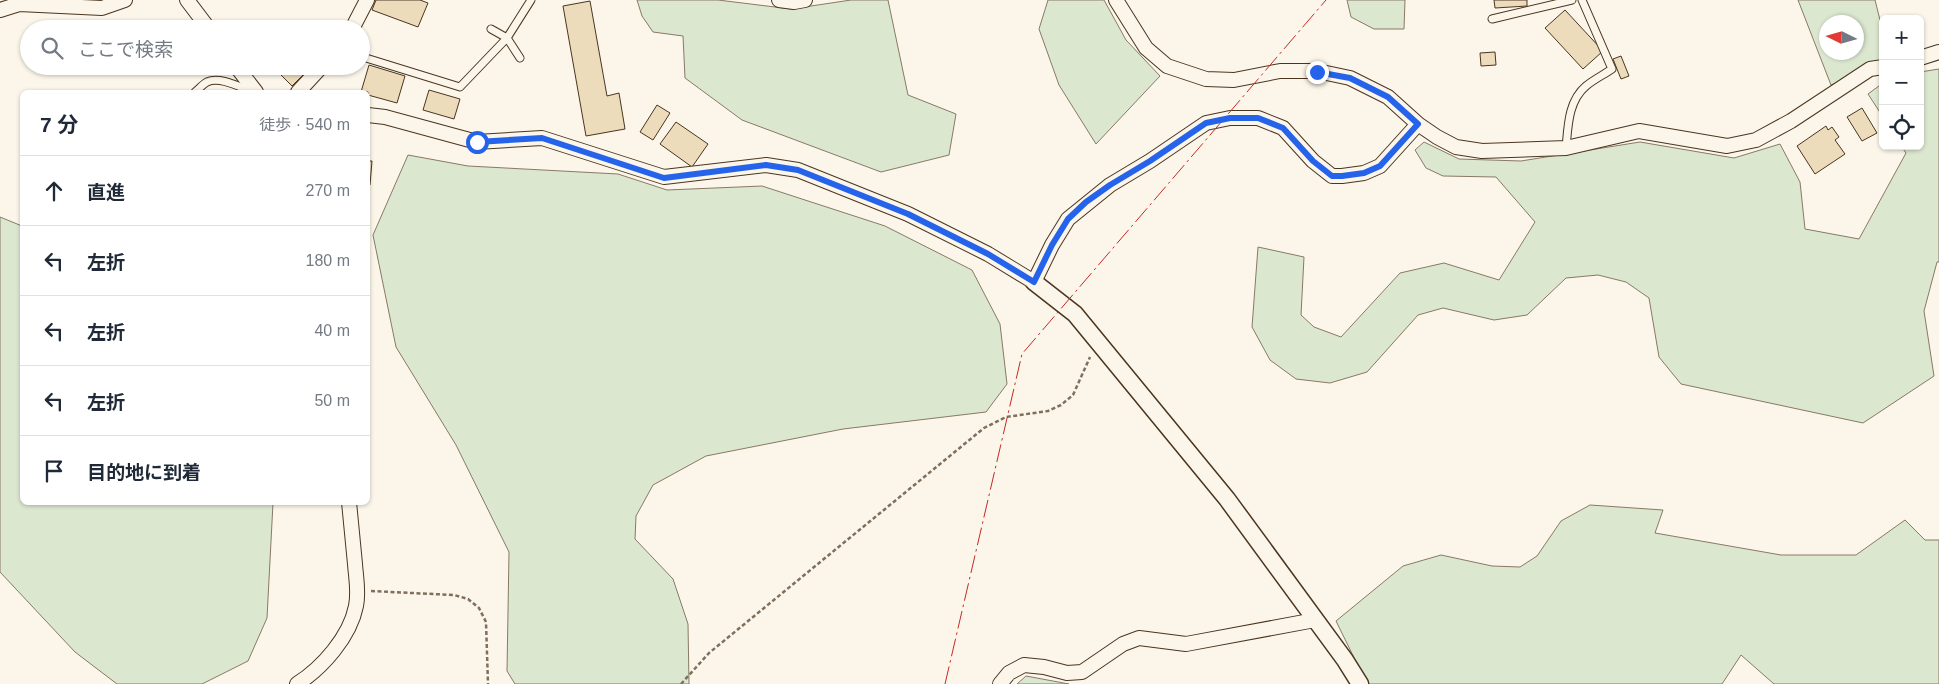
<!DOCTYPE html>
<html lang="ja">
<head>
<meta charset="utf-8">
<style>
	:root { --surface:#fff; --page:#f6f6f7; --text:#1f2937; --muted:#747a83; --line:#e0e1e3 }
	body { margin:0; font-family:Arial,"Noto Sans JP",sans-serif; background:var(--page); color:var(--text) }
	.controls { position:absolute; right:15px; top:15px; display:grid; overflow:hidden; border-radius:8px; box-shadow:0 1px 4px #0004 }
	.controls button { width:45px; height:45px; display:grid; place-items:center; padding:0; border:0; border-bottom:1px solid var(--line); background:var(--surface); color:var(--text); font:25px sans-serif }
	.compass { position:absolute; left:1819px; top:15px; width:45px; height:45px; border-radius:50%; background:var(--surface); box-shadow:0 1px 4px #0004; rotate:275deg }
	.stop { position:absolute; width:15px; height:15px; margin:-11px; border:4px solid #2563eb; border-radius:50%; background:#fff }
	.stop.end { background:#2563eb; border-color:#fff; box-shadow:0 1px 5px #0008 }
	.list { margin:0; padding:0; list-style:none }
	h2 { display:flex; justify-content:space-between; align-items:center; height:65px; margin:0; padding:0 20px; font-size:21px }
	h2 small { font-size:16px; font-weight:400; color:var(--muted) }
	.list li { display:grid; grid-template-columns:32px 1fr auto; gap:15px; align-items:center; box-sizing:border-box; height:70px; padding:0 20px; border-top:1px solid var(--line) }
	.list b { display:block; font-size:19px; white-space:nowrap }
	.list em { font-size:16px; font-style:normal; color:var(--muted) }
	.icon { flex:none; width:28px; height:28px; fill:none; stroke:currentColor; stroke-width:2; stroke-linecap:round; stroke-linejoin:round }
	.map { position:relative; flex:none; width:1939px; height:684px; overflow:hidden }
	.search { position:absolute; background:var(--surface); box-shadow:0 1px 4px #0004; left:20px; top:20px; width:350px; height:55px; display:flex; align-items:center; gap:12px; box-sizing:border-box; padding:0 18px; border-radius:28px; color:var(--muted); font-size:19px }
	.panel { position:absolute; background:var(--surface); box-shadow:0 1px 4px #0004; left:20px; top:90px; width:350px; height:415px; border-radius:8px }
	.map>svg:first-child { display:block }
	.green { fill:#dce7d0; stroke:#887966; fill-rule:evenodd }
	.building { fill:#ecdcbc; stroke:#4a3520 }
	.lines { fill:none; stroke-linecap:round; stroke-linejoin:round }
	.service-casing { stroke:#4a3520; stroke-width:9 }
	.minor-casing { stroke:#4a3520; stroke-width:16 }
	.tertiary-casing { stroke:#4a3520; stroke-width:19 }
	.path { stroke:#7f6f5c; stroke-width:2.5; stroke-dasharray:4 2.5; stroke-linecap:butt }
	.service { stroke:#fbf6e9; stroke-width:7 }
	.minor { stroke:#fbf6e9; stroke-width:14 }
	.tertiary { stroke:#fbf6e9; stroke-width:16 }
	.power { stroke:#c62828; stroke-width:1; stroke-dasharray:18 4 2.5 4; stroke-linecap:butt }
	.route { stroke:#2563eb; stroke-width:6 }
</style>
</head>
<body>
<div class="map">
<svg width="1939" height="684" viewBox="0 0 1939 684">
	<rect width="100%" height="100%" fill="#fbf6e9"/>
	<path class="green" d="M637,0H718L791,9L851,0H888L908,95L956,114L949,155L881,172L742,120L685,78L683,36L653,32L642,16Z
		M1048,0H1104L1126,40L1160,76L1096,144L1059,85L1039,29Z
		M1347,0H1405L1404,29H1374L1351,17Z
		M1798,0H1875L1883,32V63L1831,85ZM1826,22H1856V52H1826Z
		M1939,69V262H1937L1924,311L1934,376L1863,423L1681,384L1659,357L1649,298L1626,282L1598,275L1566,278L1527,315L1494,320L1443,308L1418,315L1367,372L1330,383L1296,379L1270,360L1252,327L1258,247L1304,257L1301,315L1314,327L1341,337L1400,273L1444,263L1499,280L1535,222L1496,177L1443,176L1426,168L1415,150L1424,142L1459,159L1521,161L1640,142L1734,158L1780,144L1800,182L1805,229L1859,239L1906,153L1901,146H1920V72Z
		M1883,83V117L1868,94Z
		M408,155L468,166L618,174L667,190L762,186L885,226L972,270L1000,324L1007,384L986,412L843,429L706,456L653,485L636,516L635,539L673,579L688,624L689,684H515L507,671L509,552L456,445L396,347L373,235Z
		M0,217L22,226V502L273,503L267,618L248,661L202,684H117L75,652L0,572Z
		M1590,505L1663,510L1655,533L1781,555H1856L1905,520L1925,540H1939V684H1774L1741,655L1722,684H1367L1336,621L1403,566L1441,555L1492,566L1520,567L1537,556L1561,521Z
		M1026,676L1069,684H1017Z"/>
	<path class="building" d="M376,0H420L428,3L418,27L372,10Z
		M1494,0H1527V6L1495,8Z
		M590,1L607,96L619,93L625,129L586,136L563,6Z
		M1565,10L1603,51L1583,69L1545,28Z
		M1495,52L1496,65L1481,66L1480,53Z
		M1621,56L1629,76L1621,79L1613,59Z
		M369,65L405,76L397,103L368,95V92H361Z
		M272,66H312L292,86Z
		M429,90L460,99L454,119L423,110Z
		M657,105L670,113L653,140L640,132Z
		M1862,108L1877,133L1862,141L1847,117Z
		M676,122L708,144L692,167L660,144Z
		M1826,126L1828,130L1832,127L1839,137L1835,140L1845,154L1815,174L1797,146Z
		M368,161H372L370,185L368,184Z"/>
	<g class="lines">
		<defs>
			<path id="service" d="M1492,19L1572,0
				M491,29L507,38L520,58
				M366,58L460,87L507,38L531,0
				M195,92C199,89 203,84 207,82C221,76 241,88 254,92
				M1566,148C1568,127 1568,101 1586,86C1593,80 1603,75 1612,69L1582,0"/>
			<path id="minor" d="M187,0L209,29
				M779,0L794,2L805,0
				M1116,0L1146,48L1167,66L1206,79L1234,80L1280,71H1317L1350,78L1388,97L1418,124L1437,137L1456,147L1482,151L1566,148L1639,131L1727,146L1756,140L1791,121L1870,69L1883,67
				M0,10L19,4L102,8L125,0
				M352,29L367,0
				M1920,58L1939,52
				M236,66L256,92
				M298,92L322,66
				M368,115L385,117L477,142L542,138L664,177L766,165L798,170L908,214L988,254L1034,282L1052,245L1068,219L1110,185L1150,161L1206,123L1230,118H1258L1283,128L1313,161L1332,176H1342L1364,173L1380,166L1418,124
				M297,684C322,668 350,637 356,606C359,592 356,578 355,564C353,544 351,523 349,502
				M1000,684L1009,673L1024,665L1044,667L1067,673L1082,672L1123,644L1139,638L1186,644L1315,620"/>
			<path id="tertiary" d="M1034,282L1075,314L1227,499L1345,660L1360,684"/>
		</defs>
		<use href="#service" class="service-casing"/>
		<use href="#minor" class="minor-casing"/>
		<use href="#tertiary" class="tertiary-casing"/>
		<path class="path" d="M371,591L454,595L468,599L479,608L486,622L488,684
			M681,684L709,653L984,428L1006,417L1048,411L1061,405L1073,395L1090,357"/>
		<use href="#service" class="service"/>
		<use href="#minor" class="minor"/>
		<use href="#tertiary" class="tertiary"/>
		<path class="power" d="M945,684L1022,354L1326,0"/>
	</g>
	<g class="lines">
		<path class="route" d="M477,142L542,138L664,178L766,165L798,170L908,214L988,254L1034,282L1052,245L1068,219L1086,202L1110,185L1150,161L1206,123L1230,118H1258L1283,128L1313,161L1332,176H1342L1364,173L1380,166L1418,124L1388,97L1350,78L1317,72"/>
	</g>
</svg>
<div class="controls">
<button>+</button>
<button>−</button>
<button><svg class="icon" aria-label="locate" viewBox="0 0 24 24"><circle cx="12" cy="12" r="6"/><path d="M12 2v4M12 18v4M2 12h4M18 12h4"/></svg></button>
</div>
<svg class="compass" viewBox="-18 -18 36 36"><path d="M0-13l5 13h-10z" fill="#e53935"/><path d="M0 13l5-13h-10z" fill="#747a83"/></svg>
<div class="stop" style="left:477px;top:142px"></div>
<div class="stop end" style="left:1317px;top:72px"></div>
<div class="search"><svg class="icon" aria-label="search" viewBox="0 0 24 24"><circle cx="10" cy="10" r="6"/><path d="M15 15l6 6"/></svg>ここで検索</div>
<section class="panel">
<h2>7 分<small>徒歩 · 540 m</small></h2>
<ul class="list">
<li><svg class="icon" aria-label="ahead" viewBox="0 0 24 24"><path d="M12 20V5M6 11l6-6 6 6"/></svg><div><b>直進</b></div><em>270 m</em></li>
<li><svg class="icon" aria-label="left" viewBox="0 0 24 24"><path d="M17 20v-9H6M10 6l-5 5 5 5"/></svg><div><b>左折</b></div><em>180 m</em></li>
<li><svg class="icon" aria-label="left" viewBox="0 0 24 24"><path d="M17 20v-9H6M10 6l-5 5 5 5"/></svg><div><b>左折</b></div><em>40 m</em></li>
<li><svg class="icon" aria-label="left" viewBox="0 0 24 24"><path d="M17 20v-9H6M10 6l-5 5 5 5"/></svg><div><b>左折</b></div><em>50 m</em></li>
<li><svg class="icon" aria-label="arrive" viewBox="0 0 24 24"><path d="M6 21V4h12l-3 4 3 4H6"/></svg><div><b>目的地に到着</b></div></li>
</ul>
</section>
</div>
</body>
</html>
